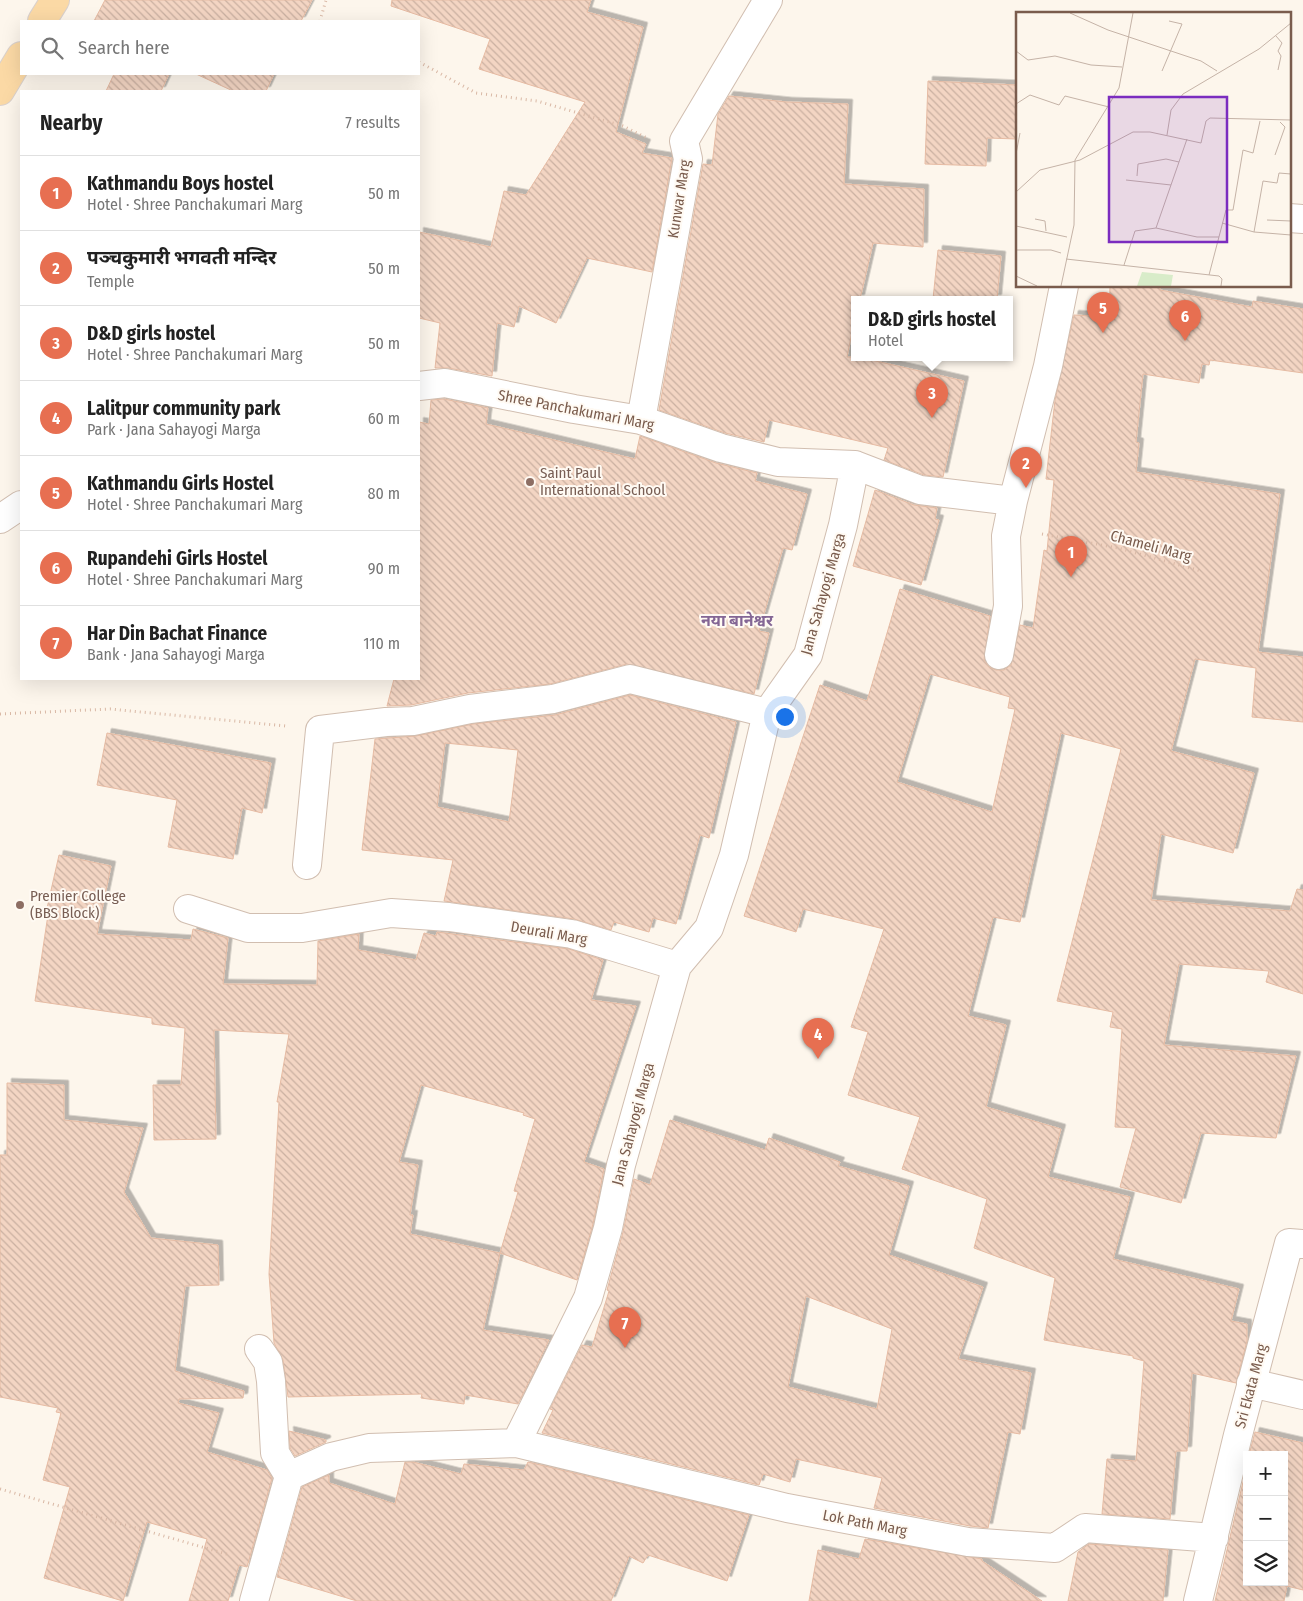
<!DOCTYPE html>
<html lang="en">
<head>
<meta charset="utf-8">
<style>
	:root { --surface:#fff; --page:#f2f2f2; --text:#222; --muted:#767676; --line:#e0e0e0; --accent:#e76f51 }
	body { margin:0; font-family:"Fira Sans Condensed","Noto Sans Devanagari",sans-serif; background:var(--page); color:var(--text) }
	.controls { position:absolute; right:15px; bottom:15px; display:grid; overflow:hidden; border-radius:0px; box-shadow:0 5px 20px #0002 }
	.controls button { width:45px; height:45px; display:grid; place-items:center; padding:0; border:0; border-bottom:1px solid var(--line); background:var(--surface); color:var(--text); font:25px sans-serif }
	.you { position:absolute; left:784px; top:716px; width:18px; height:18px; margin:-12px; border:4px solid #fff; border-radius:50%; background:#1a73e8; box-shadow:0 0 0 8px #1a73e833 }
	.badge { display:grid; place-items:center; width:32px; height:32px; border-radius:50%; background:var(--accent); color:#fff; font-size:16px; font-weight:700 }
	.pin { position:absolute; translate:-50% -41px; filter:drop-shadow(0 1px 2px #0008) }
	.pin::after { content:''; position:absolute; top:26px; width:18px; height:15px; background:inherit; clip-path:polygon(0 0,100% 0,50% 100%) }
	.popup { position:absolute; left:851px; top:296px; width:162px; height:65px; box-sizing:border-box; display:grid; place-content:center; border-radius:0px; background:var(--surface); filter:drop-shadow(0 1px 4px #0005); font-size:16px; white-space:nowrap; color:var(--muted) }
	.popup b { font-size:19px; color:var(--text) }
	.popup::after { content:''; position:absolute; left:50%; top:100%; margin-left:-10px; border:10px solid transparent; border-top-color:var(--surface) }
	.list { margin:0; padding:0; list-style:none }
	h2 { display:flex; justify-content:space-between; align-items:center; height:65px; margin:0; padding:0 20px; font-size:21px }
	h2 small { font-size:16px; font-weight:400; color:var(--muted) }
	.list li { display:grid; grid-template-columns:32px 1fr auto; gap:15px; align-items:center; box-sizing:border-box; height:75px; padding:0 20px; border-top:1px solid var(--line) }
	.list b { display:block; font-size:19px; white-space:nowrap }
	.list p { margin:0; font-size:16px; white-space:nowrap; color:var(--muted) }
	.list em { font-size:16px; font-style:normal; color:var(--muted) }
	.icon { flex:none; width:28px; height:28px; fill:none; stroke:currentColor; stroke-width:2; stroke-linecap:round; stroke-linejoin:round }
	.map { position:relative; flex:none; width:1303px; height:1601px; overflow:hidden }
	.search { position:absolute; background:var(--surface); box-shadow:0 5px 20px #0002; left:20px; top:20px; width:400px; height:55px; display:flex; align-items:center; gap:12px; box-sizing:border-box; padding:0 18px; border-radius:0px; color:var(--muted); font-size:19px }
	.panel { position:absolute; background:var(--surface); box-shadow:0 5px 20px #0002; left:20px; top:90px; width:400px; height:590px; border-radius:0px }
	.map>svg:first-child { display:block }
	.building { fill:url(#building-back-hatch); stroke:#e6bba3; fill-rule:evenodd; filter:url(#shadow) }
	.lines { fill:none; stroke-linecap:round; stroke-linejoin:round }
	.minor-casing { stroke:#d1beb0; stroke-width:30 }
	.major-casing { stroke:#dad1cd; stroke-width:30 }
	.path { stroke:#d9b8a5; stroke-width:3; stroke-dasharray:1 4; stroke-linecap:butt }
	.minor { stroke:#fff; stroke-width:28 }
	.major { stroke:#fbd9a5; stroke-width:28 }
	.education-dot { fill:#8d6e63; stroke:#fffaf3; stroke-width:2 }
	.labels { text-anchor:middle; stroke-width:4; stroke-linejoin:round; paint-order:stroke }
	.street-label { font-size:15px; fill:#7a5c4d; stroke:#fffaf3 }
	.education-label { font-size:15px; fill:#785e54; stroke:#fffaf3; text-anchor:start }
	.neighbourhood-label { font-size:16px; font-weight:bold; fill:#846695; stroke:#fffaf3 }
	.inset-road { fill:none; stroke:#c5b3a7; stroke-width:1 }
	.view { fill:#7b2cbf; fill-opacity:0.15; stroke:#7b2cbf; stroke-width:2.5 }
	.inset-edge { fill:none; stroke:#7a5c4d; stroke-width:2.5 }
</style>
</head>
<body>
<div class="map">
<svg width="1303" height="1601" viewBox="0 0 1303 1601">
	<defs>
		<pattern id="building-back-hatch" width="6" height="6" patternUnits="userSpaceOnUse" patternTransform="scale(1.25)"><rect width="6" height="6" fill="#f3d5c3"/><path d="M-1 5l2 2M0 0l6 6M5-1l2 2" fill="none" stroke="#cab0a1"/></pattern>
		<filter id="shadow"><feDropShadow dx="4.5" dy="-4.5" stdDeviation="0" flood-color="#0004"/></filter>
	</defs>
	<rect width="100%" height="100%" fill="#fdf6ec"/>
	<path class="building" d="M105,0H312L301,21H94Z
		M392,0H591L587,12L643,27L616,132L646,144L642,153L672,158L652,272L587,258L556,323L519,306L514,327L497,323L492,376L448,368H435L440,323L419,318V232L491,247L504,191L526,195L585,102L479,69L490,39L391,6Z
		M114,74H169L161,91H106Z
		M196,74H274L266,91H233Z
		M928,81L1017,85V139L987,138L986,166L925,164Z
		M729,96L787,102L848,104L844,184L924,189L923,247L873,243L860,299H854V323L847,357H858L964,381L943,477L924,475L884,460L888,448L769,420L764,442L725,433L659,410L703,164L712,165L718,114Z
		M938,250L1001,256L997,299H933Z
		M1110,286H1160V290L1252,307L1253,301L1303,309V373L1210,360L1209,365L1202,364L1199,383L1143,374L1136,442L1139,443L1136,472L1280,494L1258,652L1303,657V722L1252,717L1256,668L1195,659L1171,751L1254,773L1233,853L1161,834L1151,900L1290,911L1297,889L1303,890V994L1266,982L1269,971L1179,964L1164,1045L1296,1056L1276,1138L1201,1133L1181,1203L1120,1187L1136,1128L1115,1127L1122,1029L1110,1027L1113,1012L1057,1001L1121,749L1061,733L1020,922L993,917L968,1016L1006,1025L986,1107L1061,1129L1048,1177L1130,1197L1113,1259L1239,1289L1231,1321L1247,1324V1341L1236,1383L1192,1373L1187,1451H1176L1170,1519L1102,1514L1107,1459L1136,1461L1144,1361L1133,1358V1356L1044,1340L1055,1278L974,1248L987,1199L902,1169L920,1117L848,1095L868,1032L851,1027L884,929L803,909L796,932L744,916L820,685L867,701L900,589L990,616L984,660L989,667L996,670H1004L1011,665L1020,625L1033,628L1044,550L1047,551L1054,480L1046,479L1055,400L1074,315L1109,317ZM930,674L1010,697L1008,708L1015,709L992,812L897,782Z
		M444,399L488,408L486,424L635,459L640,436L716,463L757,473L755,481L807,494L792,550L783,548L759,631L769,633L754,694L627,664L550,684L468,693L411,705L387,706L394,679H419V422L429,424L431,400Z
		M875,490L914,505L937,508L935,519L939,520L921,585L853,566Z
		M630,695L736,722L709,838L700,835L676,924L653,918L649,932L614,922L611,930L574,919L444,901L453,860L362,850L375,739L416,736L473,724L555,715ZM445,743L518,750L509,822L437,807Z
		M107,733L271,763L262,813L242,808L233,859L168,847L177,800L97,785Z
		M59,855L111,866L97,934L191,940L193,929L228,938L223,984L317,985L318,941L359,934L358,950L416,960L424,933L436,936L437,932L569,949L603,960L591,1000L636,1006L584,1162L604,1169L593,1224L577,1280L500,1253L483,1330L549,1340L518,1404L465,1395L464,1404L421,1398L422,1394L288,1397L283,1360L274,1343L269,1274L279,1102H277L289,1034L214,1030L216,1139L154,1140L153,1085H181L185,1028L152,1024V1018L35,1001L49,908H47ZM421,1085L524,1113L523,1115L535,1119L514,1191L518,1192L500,1253L410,1234L413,1215H410L418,1165L399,1162Z
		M7,1083L64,1085V1120L143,1128L124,1192L151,1238L218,1245L219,1285L185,1286L175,1371L244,1391L243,1398L179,1399L178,1403L219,1413L207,1452L267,1470L272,1478L247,1567L239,1565L228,1601H189L207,1539L147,1522L123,1601L44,1578L70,1487L43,1480L61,1413L56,1412L58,1408L0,1397V1155H7Z
		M670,1120L765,1150L769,1138L840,1162L838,1166L909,1186L889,1255L983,1287L958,1359L1031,1373L1020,1434L1008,1432L988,1528L970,1526L874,1508L882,1478L796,1459L790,1482L763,1474L759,1485L542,1433L553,1410L550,1409L582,1345L592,1347L609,1291L607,1290L623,1232L634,1179L650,1185ZM806,1296L892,1329L877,1409L788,1387Z
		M289,1431L326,1440V1442L295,1456L290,1448Z
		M1255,1432L1303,1443V1590L1287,1586L1284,1601H1215L1247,1465V1582H1284V1455H1249Z
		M405,1462H413L461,1474L464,1464L524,1470L528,1462L749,1515L727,1581L648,1555L643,1563L629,1556L611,1601H357L277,1577L302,1487L329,1475V1483L395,1504Z
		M865,1539L982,1559V1561L1042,1601H809L818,1550L859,1559Z
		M1089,1544L1168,1550L1163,1601H1068L1078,1552Z"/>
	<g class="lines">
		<defs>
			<path id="minor" d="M1289,218L1303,219
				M419,386L445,383L574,409L641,420L721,448L778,462L855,465L920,490L1013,501L1048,366L1064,286
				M641,420L688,159L684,141L768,0
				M0,519L21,505
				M999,655L1008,606L1006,536L1013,501
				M307,865L320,730L386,722L413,721L470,709L553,699L630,679L767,713
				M188,909L248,928H302L391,913L449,917L572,934L677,966
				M259,1349L268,1362L271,1381L275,1453L289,1476
				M1251,1383L1303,1395
				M516,1443L787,1508L968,1542L1055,1548L1085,1528L1214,1538
				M254,1601L289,1476L331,1457L369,1448L516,1443L588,1298L608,1228L621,1165L677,966L709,928L734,855L767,713L808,655L843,525L855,465
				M1198,1601L1238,1435L1289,1243L1303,1244"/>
			<path id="major" d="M42,21L55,0
				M0,91L21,56"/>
		</defs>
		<use href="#minor" class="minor-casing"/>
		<use href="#major" class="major-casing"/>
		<path class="path" d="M320,21L326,0
			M419,62L476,93L537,101L623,126L649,139
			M1042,534L1118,548L1201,571
			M0,714L110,709L286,726
			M0,1489L230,1555"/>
		<use href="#minor" class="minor"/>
		<use href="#major" class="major"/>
	</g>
	<g class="education-dot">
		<circle cx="530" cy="482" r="5"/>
		<circle cx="20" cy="905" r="5"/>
	</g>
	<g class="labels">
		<g class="street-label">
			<text transform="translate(679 199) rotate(-81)" y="5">Kunwar Marg</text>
			<text transform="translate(576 410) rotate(11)" y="5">Shree Panchakumari Marg</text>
			<text transform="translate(1151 546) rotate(15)" y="5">Chameli Marg</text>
			<text transform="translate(823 594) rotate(-74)" y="5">Jana Sahayogi Marga</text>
			<text transform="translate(549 933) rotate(10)" y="5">Deurali Marg</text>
			<text transform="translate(633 1124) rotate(-75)" y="5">Jana Sahayogi Marga</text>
			<text transform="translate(1251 1386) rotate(-75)" y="5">Sri Ekata Marg</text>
			<text transform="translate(865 1523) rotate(11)" y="5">Lok Path Marg</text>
		</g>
		<g class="education-label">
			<text x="540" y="478">Saint Paul<tspan x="540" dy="17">International School</tspan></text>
			<text x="30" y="901">Premier College<tspan x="30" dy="17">(BBS Block)</tspan></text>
		</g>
		<g class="neighbourhood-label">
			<text x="737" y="626">नया बानेश्वर</text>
		</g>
	</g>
	<g transform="translate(1016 12)">
		<rect width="275" height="275" fill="#fdf6ec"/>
		<path d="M126,260L157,263L155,274H121Z" fill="#d8ecc9"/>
		<path class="inset-road" d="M54,1L92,18L185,49L201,59M260,24L266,31L262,39L265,44L262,58M0,39L12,48L39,44L75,53L106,55M146,59L166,12L153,9M0,92L14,83L43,93L49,84L93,95M151,123L155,98L167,82L243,37L275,11M0,142L4,121M259,143L269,115L264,110M275,162L263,161L261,171L247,169L238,220L275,223M121,164L122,152L150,147L163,150M110,168L155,173M0,180L24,158L64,148L117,120H134L185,131L190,109L194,106L275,108M19,207L29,209L30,219M251,208L275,209M206,211L238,220M0,214L51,225M140,216L181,225H203M0,238H35L45,241M50,247L203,264L206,267L205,274M108,253L119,219L140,216L171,127M193,263L210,198H217L227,138L237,141L244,109M0,264L21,274M45,274L58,213L59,148L103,76L117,1"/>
		<path class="view" d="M93,85H211V230H93Z"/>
		<rect width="275" height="275" class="inset-edge"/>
	</g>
</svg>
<div class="controls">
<button>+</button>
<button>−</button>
<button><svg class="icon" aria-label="layers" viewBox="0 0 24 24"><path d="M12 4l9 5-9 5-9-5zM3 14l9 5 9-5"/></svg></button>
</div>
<div class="you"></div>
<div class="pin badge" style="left:1071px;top:577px">1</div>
<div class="pin badge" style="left:1026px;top:488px">2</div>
<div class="pin badge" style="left:932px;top:418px">3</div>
<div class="popup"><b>D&amp;D girls hostel</b>Hotel</div>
<div class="pin badge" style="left:818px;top:1059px">4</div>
<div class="pin badge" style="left:1103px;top:333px">5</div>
<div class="pin badge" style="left:1185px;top:341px">6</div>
<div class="pin badge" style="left:625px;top:1348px">7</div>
<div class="search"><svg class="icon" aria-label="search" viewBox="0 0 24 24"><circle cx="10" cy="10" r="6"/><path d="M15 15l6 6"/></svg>Search here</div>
<section class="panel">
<h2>Nearby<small>7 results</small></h2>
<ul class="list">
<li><span class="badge">1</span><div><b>Kathmandu Boys hostel</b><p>Hotel · Shree Panchakumari Marg</p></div><em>50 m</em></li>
<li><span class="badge">2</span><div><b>पञ्चकुमारी भगवती मन्दिर</b><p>Temple</p></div><em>50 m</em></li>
<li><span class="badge">3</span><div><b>D&amp;D girls hostel</b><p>Hotel · Shree Panchakumari Marg</p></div><em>50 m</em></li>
<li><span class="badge">4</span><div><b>Lalitpur community park</b><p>Park · Jana Sahayogi Marga</p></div><em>60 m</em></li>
<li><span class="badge">5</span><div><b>Kathmandu Girls Hostel</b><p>Hotel · Shree Panchakumari Marg</p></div><em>80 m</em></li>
<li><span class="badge">6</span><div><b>Rupandehi Girls Hostel</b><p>Hotel · Shree Panchakumari Marg</p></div><em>90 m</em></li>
<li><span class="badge">7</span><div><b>Har Din Bachat Finance</b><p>Bank · Jana Sahayogi Marga</p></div><em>110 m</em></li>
</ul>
</section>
</div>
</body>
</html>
